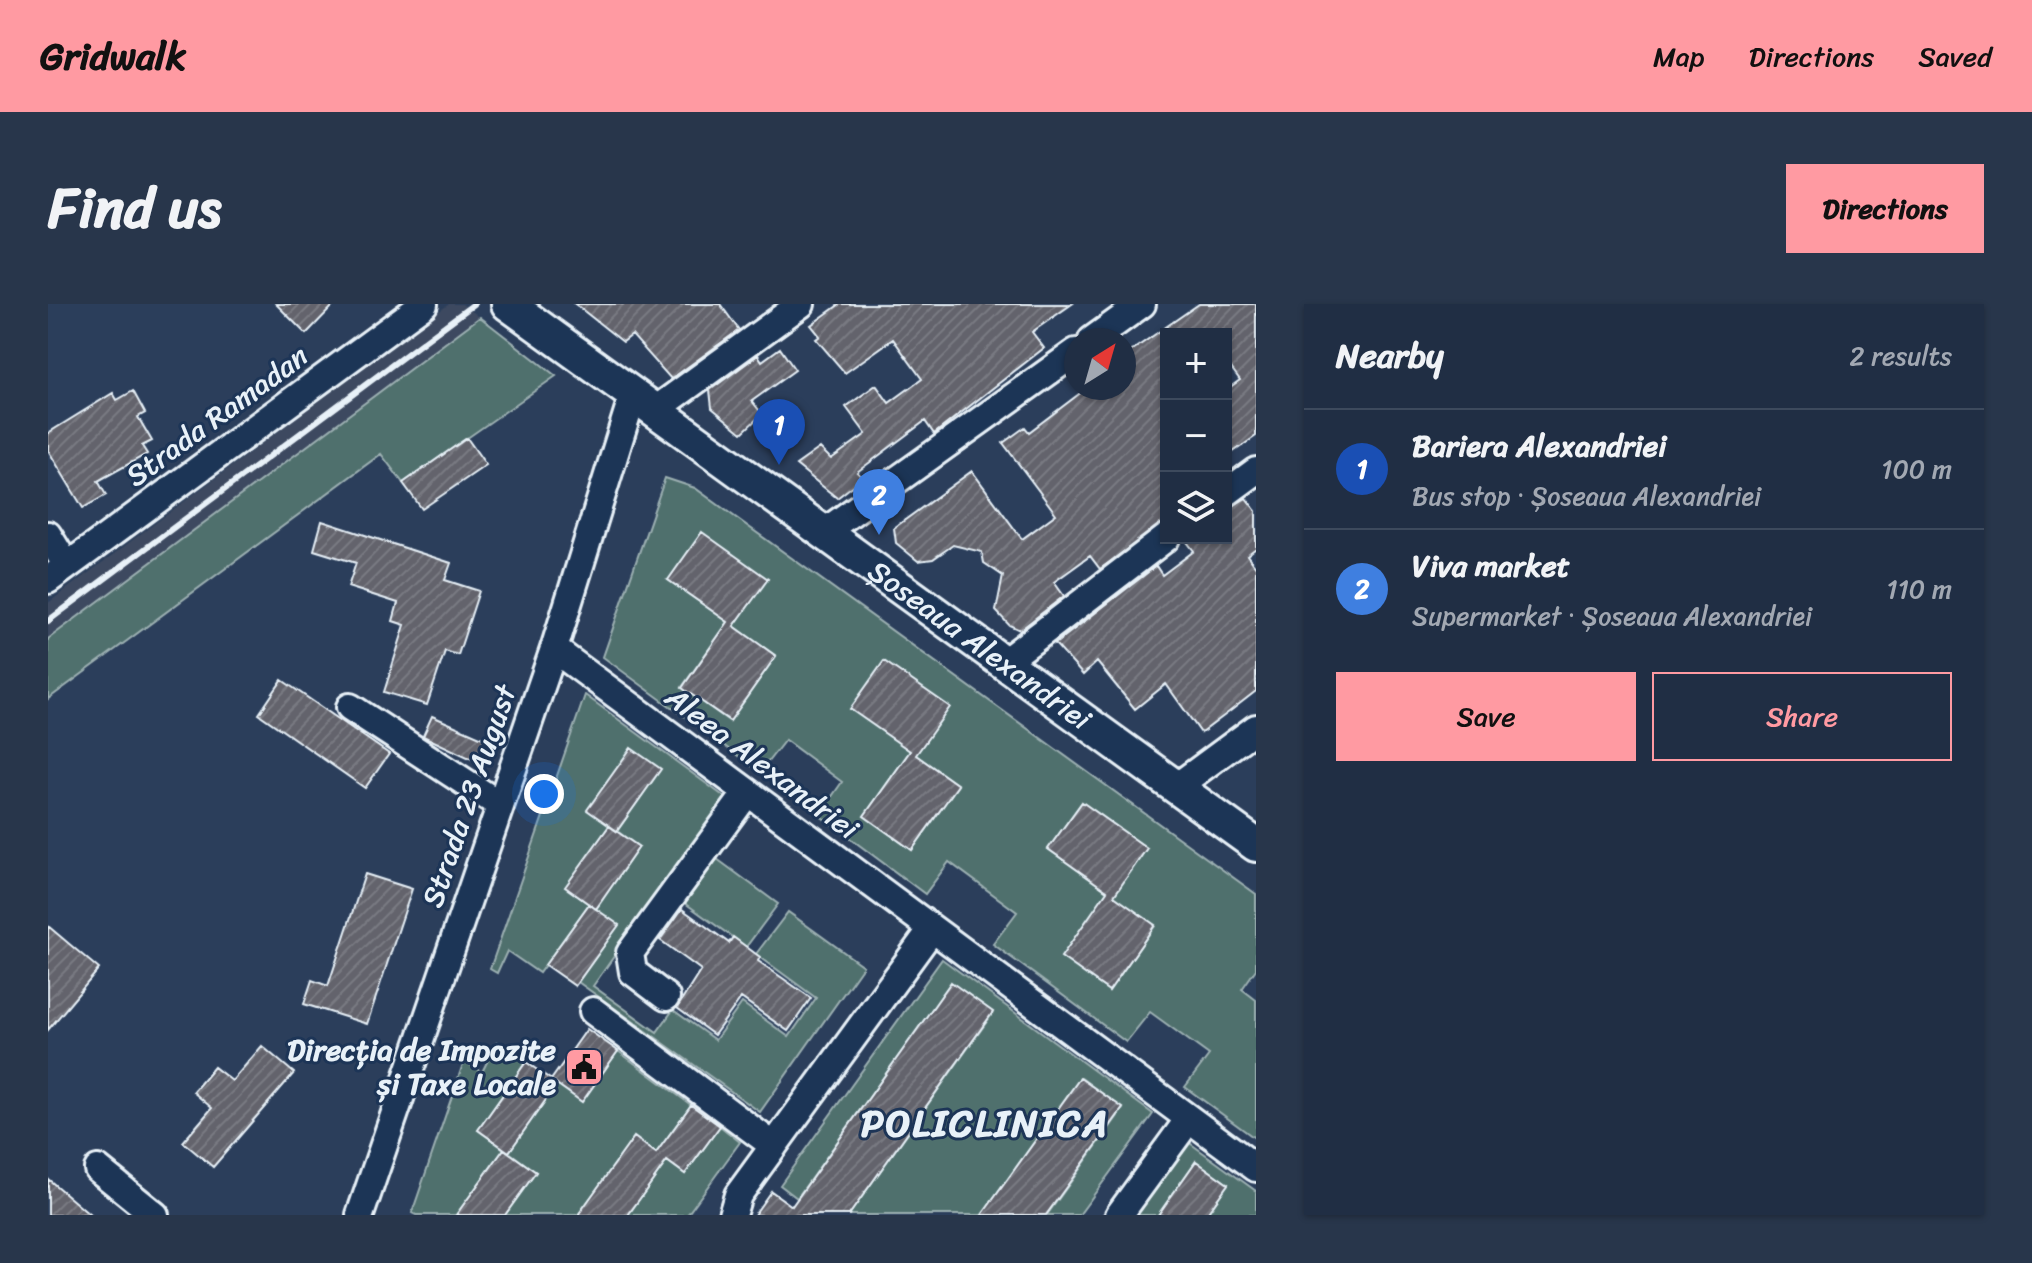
<!DOCTYPE html>
<html lang="en">
<head>
<meta charset="utf-8">
<style>
	:root { --surface:#202e44; --page:#28364b; --text:#f1f3f6; --muted:#a2a8b2; --line:#3d4a5d; --accent:#ff9aa2 }
	body { margin:0; font-family:Sriracha,sans-serif; background:var(--page); color:var(--text) }
	.controls { position:absolute; right:24px; top:24px; display:grid; overflow:hidden; border-radius:0px; box-shadow:0 2px 6px #0004 }
	.controls button { width:72px; height:72px; display:grid; place-items:center; padding:0; border:0; border-bottom:2px solid var(--line); background:var(--surface); color:var(--text); font:40px sans-serif }
	.compass { position:absolute; left:1016px; top:24px; width:72px; height:72px; border-radius:50%; background:var(--surface); box-shadow:0 2px 6px #0004; rotate:37deg }
	.you { position:absolute; left:496px; top:490px; width:28px; height:28px; margin:-20px; border:6px solid #fff; border-radius:50%; background:#1a73e8; box-shadow:0 0 0 12px #1a73e833 }
	.badge { display:grid; place-items:center; width:52px; height:52px; border-radius:50%; background:var(--accent); color:#fff; font-size:26px; font-weight:700 }
	.pin { position:absolute; translate:-50% -66px; filter:drop-shadow(0 2px 4px #0008) }
	.pin::after { content:''; position:absolute; top:42px; width:28px; height:24px; background:inherit; clip-path:polygon(0 0,100% 0,50% 100%) }
	.list { margin:0; padding:0; list-style:none }
	h2 { display:flex; justify-content:space-between; align-items:center; height:104px; margin:0; padding:0 32px; font-size:34px }
	h2 small { font-size:26px; font-weight:400; color:var(--muted) }
	.list li { display:grid; grid-template-columns:52px 1fr auto; gap:24px; align-items:center; box-sizing:border-box; height:120px; padding:0 32px; border-top:2px solid var(--line) }
	.list b { display:block; font-size:30px; white-space:nowrap }
	.list p { margin:0; font-size:26px; white-space:nowrap; color:var(--muted) }
	.list em { font-size:26px; font-style:normal; color:var(--muted) }
	.actions { display:flex; gap:16px; padding:24px 32px }
	.actions a { flex:1; padding:18px 0; border:2px solid var(--accent); border-radius:0px; text-align:center; font-size:28px; color:var(--accent) }
	.actions .main { background:var(--accent); color:#111 }
	.icon { flex:none; width:44px; height:44px; fill:none; stroke:currentColor; stroke-width:2; stroke-linecap:round; stroke-linejoin:round }
	.map { position:relative; flex:none; width:1208px; height:911px; overflow:hidden; border-radius:0px }
	header { display:flex; align-items:center; gap:48px; box-sizing:border-box; height:112px; padding:0 40px; background:var(--accent); color:#111 }
	header strong { font-size:38px }
	nav { display:flex; gap:44px; margin-inline-start:auto; font-size:28px }
	.intro { display:flex; align-items:center; justify-content:space-between; box-sizing:border-box; height:192px; padding:0 48px }
	h1 { margin:0; font-size:56px }
	.button { padding:20px 36px; border-radius:0px; background:var(--accent); color:#111; font-size:28px; font-weight:700 }
	main { display:flex; gap:48px; padding:0 48px }
	aside { flex:1; background:var(--surface); border-radius:0px; box-shadow:0 2px 6px #0004 }
	.map>svg:first-child { display:block }
	.built { fill:#3c4960 }
	.green { fill:#506f6d; stroke:#9cb0b2; stroke-width:2; fill-rule:evenodd }
	.building { fill:url(#building-hatch); stroke:#e8f1f8; stroke-width:2 }
	.lines { fill:none; stroke-linecap:round; stroke-linejoin:round }
	.minor-casing { stroke:#e8f1f8; stroke-width:32 }
	.major-casing { stroke:#e8f1f8; stroke-width:38 }
	.minor { stroke:#1d3557; stroke-width:26 }
	.major { stroke:#1d3557; stroke-width:32 }
	.rail { stroke:#e8f1f8; stroke-width:6 }
	.labels { text-anchor:middle; stroke-width:6; stroke-linejoin:round; paint-order:stroke }
	.street-label { font-size:30px; fill:#e8f1f8; stroke:#1d3557 }
	.poi-label { font-size:30px; font-weight:bold; fill:#e8f1f8; stroke:#1d3557; text-anchor:end }
	.district-label { font-size:38px; font-weight:bold; letter-spacing:2px; fill:#e8f1f8; stroke:#1d3557 }
</style>
</head>
<body>
<header>
<strong>Gridwalk</strong>
<nav><a>Map</a><a>Directions</a><a>Saved</a></nav>
</header>
<div class="intro"><h1>Find us</h1><a class="button">Directions</a></div>
<main>
<div class="map">
<svg width="1208" height="911" viewBox="0 0 1208 911">
	<defs>
		<pattern id="building-hatch" width="6" height="6" patternUnits="userSpaceOnUse" patternTransform="scale(2)"><rect width="6" height="6" fill="#63636c"/><path d="M-1 1l2-2M0 6l6-6M5 7l2-2" fill="none" stroke="#797a82"/></pattern>
	</defs>
	<rect width="100%" height="100%" fill="#2b3e5b"/>
	<filter id="ink" filterUnits="userSpaceOnUse"><feTurbulence type="fractalNoise" baseFrequency=".0125" numOctaves="2"/><feDisplacementMap in="SourceGraphic" scale="16" xChannelSelector="R" yChannelSelector="G"/><feConvolveMatrix kernelMatrix="1 2 1 2 8 2 1 2 1" color-interpolation-filters="sRGB"/></filter>
	<g filter="url(#ink)">
		<path class="built" d="M401,0H414L432,13L0,335V299Z"/>
		<path class="green" d="M432,13L508,72L355,179L333,150L0,395V335Z
			M617,174L647,184L1208,590V665L1194,685L1208,696V835L1137,783L1161,751L1102,708L1078,738L945,640L969,608L901,558L877,590L771,511L794,478L737,436L712,468L555,353ZM719,275L686,322L728,352L681,417L634,383L680,318L620,276ZM862,447L910,481L864,546L816,512ZM1034,498L1099,544L1065,592L1107,622L1061,686L1059,587L1000,545Z
			M537,391L678,494L545,682L609,728L625,706L667,736L694,699L741,733L768,694L708,650L740,608L815,662L712,808L530,678L570,621L547,605L591,543L569,527L612,466L583,445L562,521L518,583L541,600L491,669L459,647L449,669L442,665Z
			M669,555L730,600L698,643L637,599Z
			M894,655L1105,810L1031,911H999L1075,805L1033,774L934,911H801L945,709L903,679L749,894L732,881Z
			M449,738L478,758L430,826L456,845L408,911H368L364,909L416,757L434,768Z
			M570,747L643,801L608,849L586,834L530,911H457L488,868L461,848L509,780L534,797Z
			M672,822L692,838L639,911H580L619,857L637,870Z
			M1139,837L1208,887V911H1158L1180,880L1148,857L1110,911H1088Z"/>
		<path class="building" d="M228,0H287L258,30Z
			M527,0H672L691,26L623,75L584,31L575,38Z
			M792,0H1024L984,28L996,44L886,130L877,117L809,168L815,174L789,194L748,161L772,144L783,155L818,130L798,103L828,81L841,99L874,75L845,35L797,69L768,35L772,32L763,21Z
			M1151,0H1208V132L1178,153V86L1192,76L1178,57V30H1118V217L1052,265L1042,252L1006,278L1016,292L972,326L961,321L948,307L955,272L936,259L934,248L905,241L885,255L870,257L848,239L846,224L924,167L974,235L1008,210L955,139L977,123L981,128L1039,84H1076V52Z
			M732,44L747,66L704,97L714,110L694,129L664,104L662,86L710,51L714,57Z
			M85,87L97,109L90,113L104,137L94,142L99,150L50,177L58,191L35,204L0,146V129L65,89L69,96Z
			M419,134L438,161L374,205L355,179Z
			M1198,194L1208,207V244L1199,251L1208,263V387L1181,408L1153,429L1118,380L1087,405L1049,358L1035,371L1007,340L1108,262L1114,271L1146,247L1136,234H1178V205Z
			M274,217L403,259L397,276L431,287L410,351L397,347L379,401L336,388L357,321L345,317L350,299L300,283L308,259L266,246Z
			M654,228L720,275L686,322L728,352L682,417L634,384L680,318L620,276Z
			M836,357L902,403L868,451L910,481L864,546L816,512L862,447L802,405Z
			M234,376L341,450L317,484L211,410Z
			M384,412L437,435L428,457L375,432Z
			M583,444L613,465L569,527L539,506Z
			M1034,498L1099,544L1066,592L1107,621L1061,687L1013,653L1059,587L1000,545Z
			M561,522L591,543L548,605L517,583Z
			M317,570L364,585L319,720L256,700L264,676L280,682Z
			M541,600L571,621L527,682L497,661Z
			M634,605L681,639L685,633L712,653L710,657L763,694L740,727L693,694L666,731L629,704L653,666L612,636Z
			M0,622L51,665L0,726Z
			M903,678L945,708L801,911H706L723,887L744,902Z
			M539,725L570,747L534,798L503,776Z
			M214,742L246,769L165,863L135,838L164,804L145,788L166,763L184,777Z
			M478,758L509,780L461,848L430,826Z
			M1032,774L1075,804L998,911H934Z
			M643,801L672,822L637,870L619,857L580,911H530L586,833L608,849Z
			M456,845L488,868L457,911H408Z
			M1148,857L1180,880L1158,911H1110Z
			M0,875L42,911H0Z"/>
		<g class="lines">
			<defs>
				<path id="minor" d="M1044,36L1094,0
					M606,107L753,0
					M1178,189L1208,167
					M775,229L1028,48
					M0,231L19,262
					M0,276L376,0
					M506,345L1208,864
					M955,359L1118,234
					M302,403L452,501
					M1128,483L1208,424
					M618,693L585,668L582,649L699,489
					M545,707L726,842
					M50,865L107,911
					M312,911L506,345L585,91
					M684,911L690,891L884,625
					M1071,911L1141,815"/>
				<g id="major">
					<path id="s1" d="M460,0L1208,541"/>
				</g>
			</defs>
			<use href="#minor" class="minor-casing"/>
			<use href="#major" class="major-casing"/>
			<use href="#minor" class="minor"/>
			<use href="#major" class="major"/>
			<path class="rail" d="M0,317L426,0"/>
		</g>
	</g>
	<defs>
		<symbol id="civic-square" viewBox="-11 -11 22 22"><rect x="-9" y="-9" width="18" height="18" rx="4" fill="#ff9aa2" stroke="#1d3557"/><path d="M-.6-6.5H3V-4.5H.6V-3L4-1V1h2V6H-6V1h2V-1L-.6-3ZM-1.2 2.5V6h2.4V2.5Z" fill="#111"/></symbol>
	</defs>
	<g fill-rule="evenodd">
		<use href="#civic-square" x="514" y="741" width="44" height="44"/>
	</g>
	<g class="labels">
		<g class="street-label">
			<text transform="translate(169 112) rotate(-36)" y="10">Strada Ramadan</text>
			<text dy="10" stroke="none"><textPath href="#s1" startOffset="582">Șoseaua Alexandriei</textPath></text>
			<text transform="translate(714 459) rotate(37)" y="10">Aleea Alexandriei</text>
			<text transform="translate(421 492) rotate(-71)" y="10">Strada 23 August</text>
		</g>
		<g class="poi-label">
			<text x="508" y="756">Direcția de Impozite<tspan x="508" dy="34">și Taxe Locale</tspan></text>
		</g>
		<g class="district-label">
			<text x="937" y="832">POLICLINICA</text>
		</g>
	</g>
</svg>
<div class="controls">
<button>+</button>
<button>−</button>
<button><svg class="icon" aria-label="layers" viewBox="0 0 24 24"><path d="M12 4l9 5-9 5-9-5zM3 14l9 5 9-5"/></svg></button>
</div>
<svg class="compass" viewBox="-18 -18 36 36"><path d="M0-13l5 13h-10z" fill="#e53935"/><path d="M0 13l5-13h-10z" fill="#a2a8b2"/></svg>
<div class="you"></div>
<div class="pin badge" style="left:731px;top:161px;background:#1a4fb4">1</div>
<div class="pin badge" style="left:831px;top:231px;background:#3f7fe0">2</div>
</div>
<aside>
<h2>Nearby<small>2 results</small></h2>
<ul class="list">
<li><span class="badge" style="background:#1a4fb4">1</span><div><b>Bariera Alexandriei</b><p>Bus stop · Șoseaua Alexandriei</p></div><em>100 m</em></li>
<li><span class="badge" style="background:#3f7fe0">2</span><div><b>Viva market</b><p>Supermarket · Șoseaua Alexandriei</p></div><em>110 m</em></li>
</ul>
<div class="actions"><a class="main">Save</a><a>Share</a></div>
</aside>
</main>
</body>
</html>
